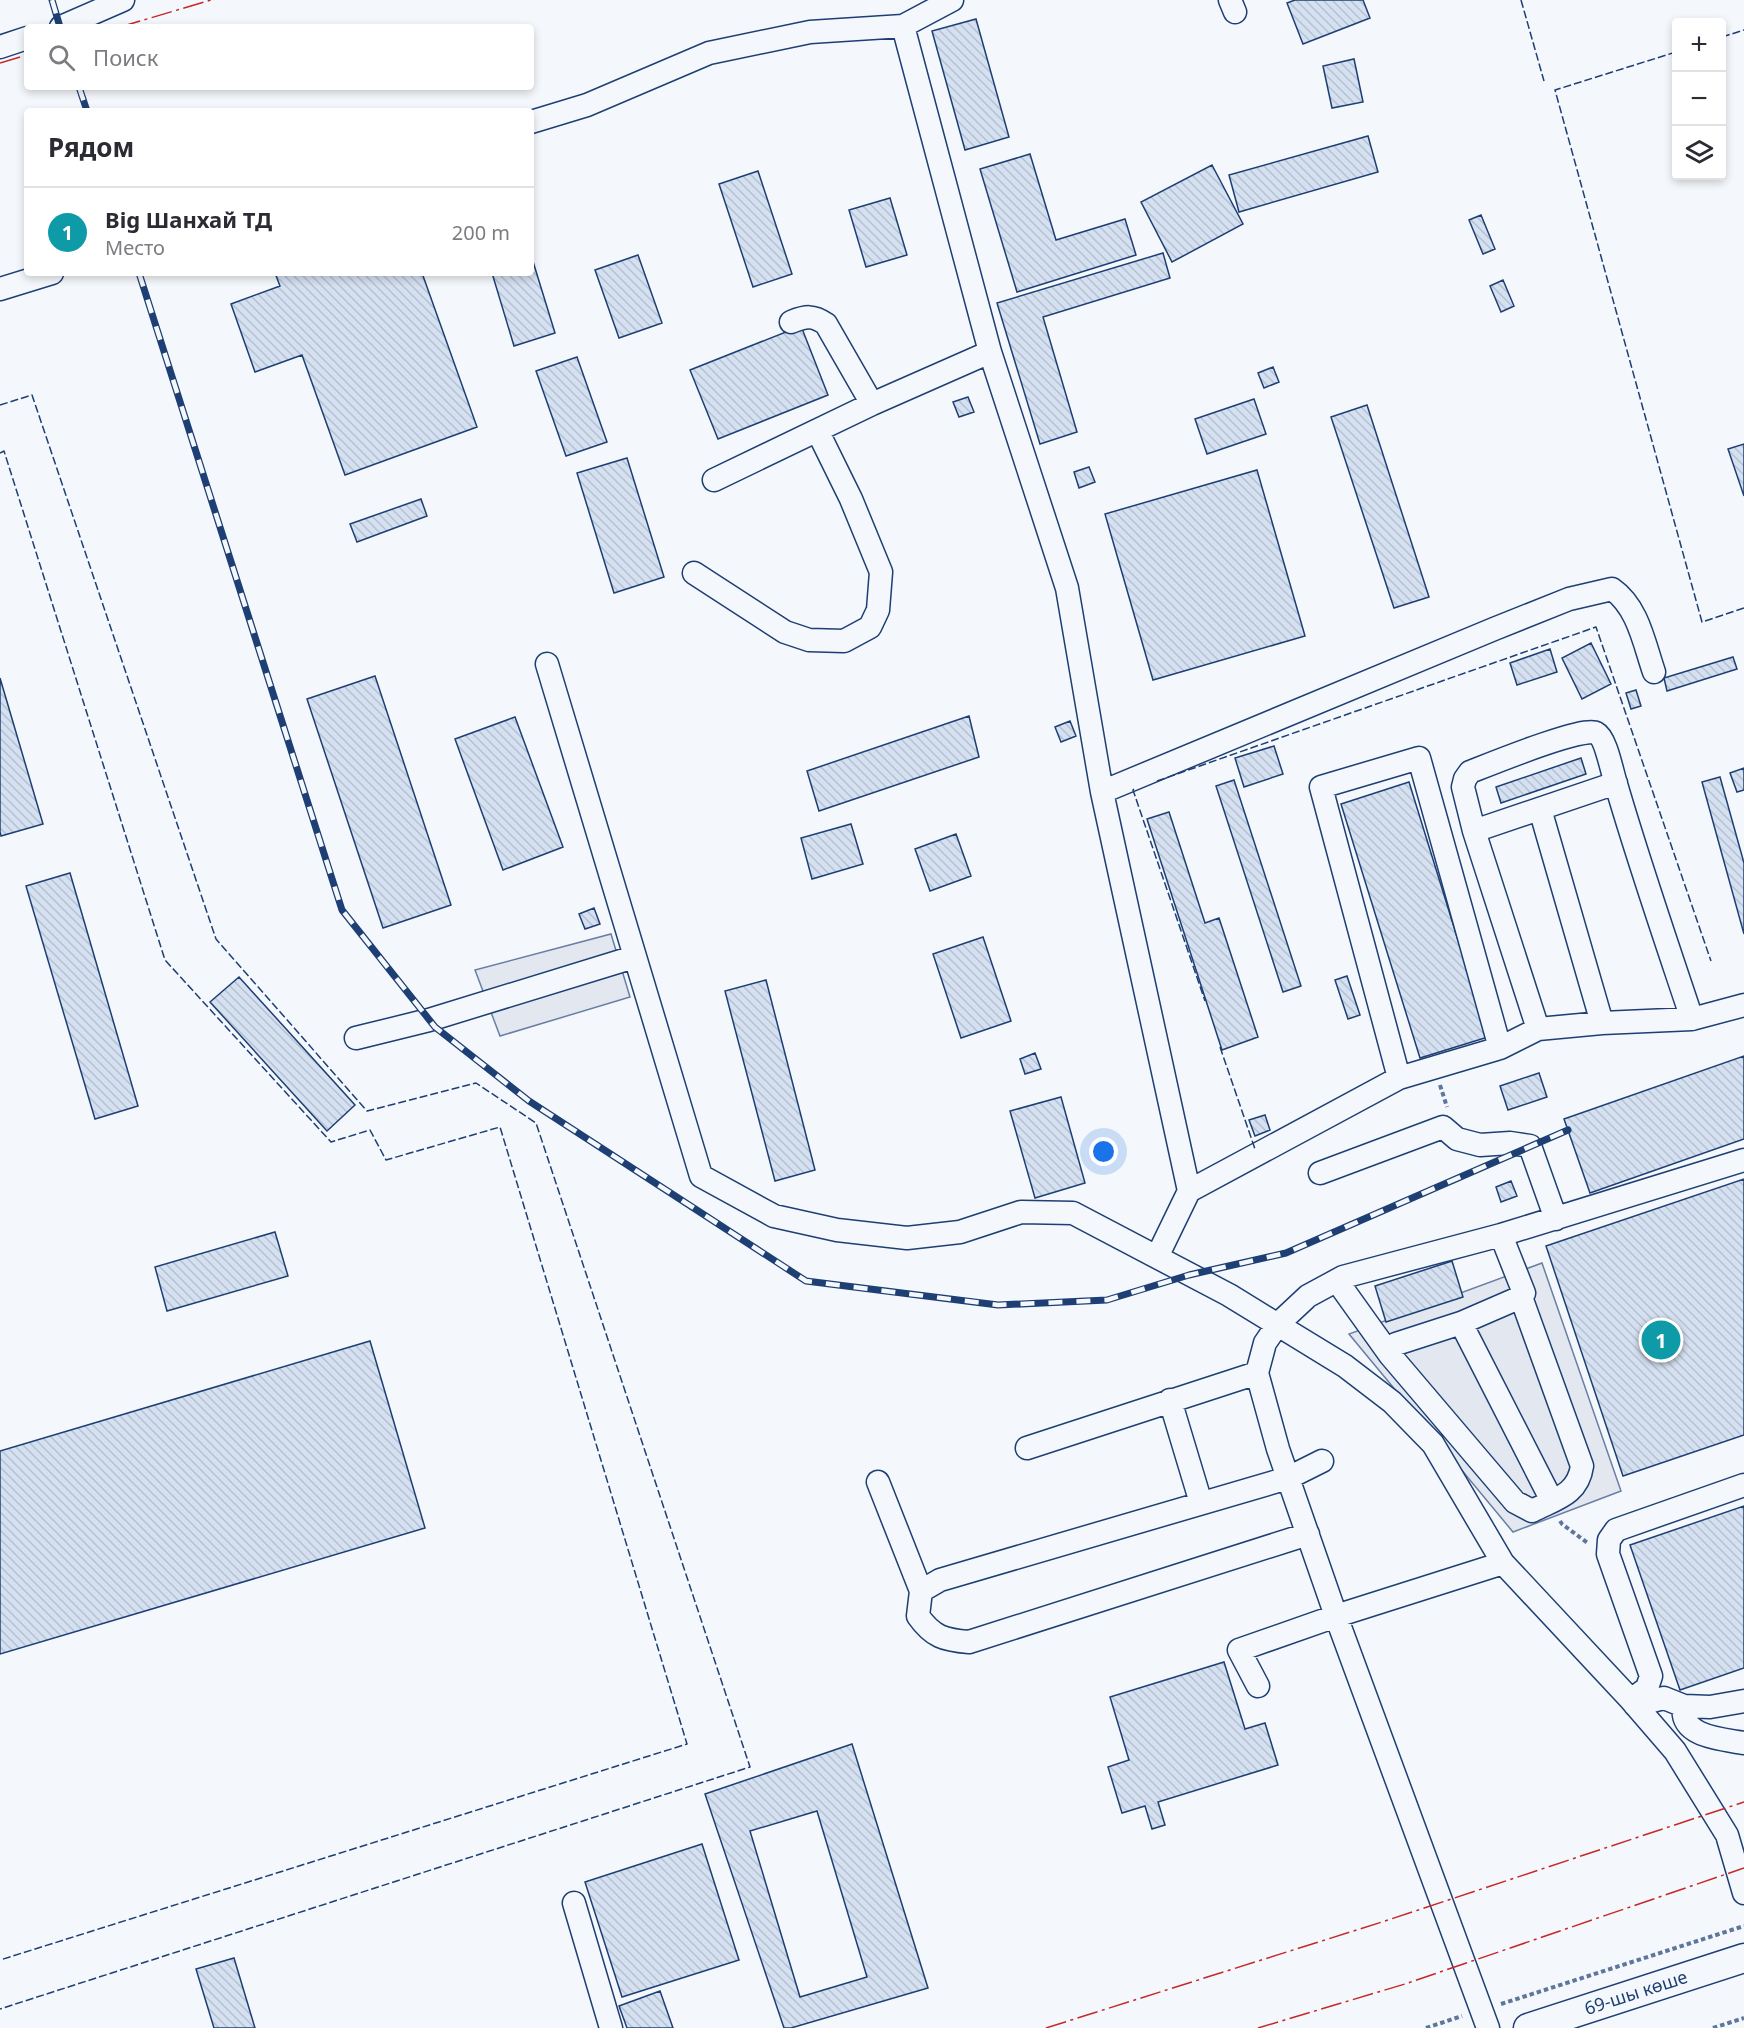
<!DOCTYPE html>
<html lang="ru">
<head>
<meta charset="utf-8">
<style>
	:root { --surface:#fff; --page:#f7f7f7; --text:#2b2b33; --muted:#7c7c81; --line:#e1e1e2; --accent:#c62828 }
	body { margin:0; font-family:"Noto Sans",sans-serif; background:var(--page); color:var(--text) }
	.controls { position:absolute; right:18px; top:18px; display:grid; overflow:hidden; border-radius:6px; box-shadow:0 3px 9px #0003 }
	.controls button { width:54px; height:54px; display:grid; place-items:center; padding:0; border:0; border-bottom:2px solid var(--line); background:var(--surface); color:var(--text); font:30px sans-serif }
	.you { position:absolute; left:1104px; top:1152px; width:21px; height:21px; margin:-15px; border:4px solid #fff; border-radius:50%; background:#1a73e8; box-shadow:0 0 0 9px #1a73e833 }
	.badge { display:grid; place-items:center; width:39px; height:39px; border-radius:50%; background:var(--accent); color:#fff; font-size:20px; font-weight:700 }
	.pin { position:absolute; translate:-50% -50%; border:3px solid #fff; box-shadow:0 2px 6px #0006 }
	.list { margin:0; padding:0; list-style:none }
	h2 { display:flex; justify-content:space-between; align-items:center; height:78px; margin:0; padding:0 24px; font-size:26px }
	h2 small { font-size:20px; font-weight:400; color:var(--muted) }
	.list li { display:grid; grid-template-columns:39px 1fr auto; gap:18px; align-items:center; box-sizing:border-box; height:90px; padding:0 24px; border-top:2px solid var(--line) }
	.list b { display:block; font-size:22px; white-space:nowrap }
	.list p { margin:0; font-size:20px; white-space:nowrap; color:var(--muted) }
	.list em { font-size:20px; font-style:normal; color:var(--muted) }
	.icon { flex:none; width:33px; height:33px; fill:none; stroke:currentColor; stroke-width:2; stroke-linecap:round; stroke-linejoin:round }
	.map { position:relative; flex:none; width:1744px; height:2028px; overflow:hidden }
	.search { position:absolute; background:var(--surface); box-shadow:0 3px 9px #0003; left:24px; top:24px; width:510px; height:66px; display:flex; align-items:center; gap:15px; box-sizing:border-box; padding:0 21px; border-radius:6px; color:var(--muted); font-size:22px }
	.panel { position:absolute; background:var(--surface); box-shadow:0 3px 9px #0003; left:24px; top:108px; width:510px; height:168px; border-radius:6px }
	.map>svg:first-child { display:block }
	.parking { fill:#e3e8f0; stroke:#687fa3; stroke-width:1.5 }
	.building { fill:url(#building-back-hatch); stroke:#1d3f73; stroke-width:1.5; fill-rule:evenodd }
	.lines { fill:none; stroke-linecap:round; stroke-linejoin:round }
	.minor-casing { stroke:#1d3f73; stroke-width:25 }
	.major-casing { stroke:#1d3f73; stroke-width:31 }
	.path { stroke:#5e769c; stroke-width:4; stroke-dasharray:4.5 3; stroke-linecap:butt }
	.minor { stroke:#f4f7fb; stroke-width:22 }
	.major { stroke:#f4f7fb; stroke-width:28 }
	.rail-casing { stroke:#1d3f73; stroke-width:7 }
	.rail { stroke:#f4f7fb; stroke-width:4.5; stroke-dasharray:14; stroke-linecap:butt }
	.fence { stroke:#1d3f73; stroke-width:1.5; stroke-dasharray:8 3; stroke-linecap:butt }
	.power { stroke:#c62828; stroke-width:1.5; stroke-dasharray:21 4.5 3 4.5; stroke-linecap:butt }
	.labels { text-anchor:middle; stroke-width:4.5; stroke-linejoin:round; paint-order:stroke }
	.street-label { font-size:18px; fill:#1d3f73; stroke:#f4f7fb }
</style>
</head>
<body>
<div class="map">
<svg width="1744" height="2028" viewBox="0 0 1744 2028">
	<defs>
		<pattern id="building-back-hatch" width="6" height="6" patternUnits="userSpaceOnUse" patternTransform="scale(1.5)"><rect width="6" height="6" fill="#d5e0f0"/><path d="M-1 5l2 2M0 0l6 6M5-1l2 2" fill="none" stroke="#b6c1d1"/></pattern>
	</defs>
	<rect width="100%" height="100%" fill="#f4f7fb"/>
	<path class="parking" d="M611,934L630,997L500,1036L475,970Z
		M1542,1263L1621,1491L1513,1532L1349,1334Z"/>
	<path class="building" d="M1295,0H1363L1370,18L1303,44L1287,3Z
		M976,19L1009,137L965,150L932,31Z
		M1354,59L1363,102L1332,108L1323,66Z
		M1368,136L1378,172L1239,212L1229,175Z
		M1030,154L1056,240L1125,219L1136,255L1017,292L980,169Z
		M1212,165L1243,224L1172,262L1141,202Z
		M758,171L792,274L753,287L719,184Z
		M890,198L907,255L866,267L849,210Z
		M1481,215L1495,249L1483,254L1469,220Z
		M1163,253L1170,278L1043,317L1077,432L1040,444L997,303Z
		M531,255L555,333L514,346L492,273H531Z
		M638,255L662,323L619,338L595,270Z
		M275,273H422L477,427L345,475L302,355L255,372L231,304L280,286Z
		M1503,280L1514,306L1501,312L1490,286Z
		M801,326L828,395L718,439L690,370Z
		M577,357L607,442L566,456L536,371Z
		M1273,367L1279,382L1264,388L1258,373Z
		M968,397L974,412L959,417L953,402Z
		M1254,399L1266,434L1207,454L1195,419Z
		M1367,405L1429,597L1394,608L1331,417Z
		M1744,444V496L1728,449Z
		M627,458L664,577L614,593L577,473Z
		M1089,467L1095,482L1079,488L1074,472Z
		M1257,470L1305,636L1153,680L1105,514Z
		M421,499L427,516L357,542L350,524Z
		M1591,643L1611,684L1582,699L1562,658Z
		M1550,649L1557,672L1517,685L1510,663Z
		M1733,657L1737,669L1667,691L1664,678Z
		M375,676L451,905L383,928L307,699Z
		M0,678L43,824L1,836L0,832Z
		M1636,690L1641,706L1631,709L1626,693Z
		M969,716L979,757L819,811L807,771Z
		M515,717L563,847L503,870L455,739Z
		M1070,721L1076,736L1061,742L1055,727Z
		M1274,746L1283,774L1244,787L1235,758Z
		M1581,758L1586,774L1501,803L1496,787Z
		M1744,768V790L1737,792L1730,773Z
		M1720,777L1744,863V934L1702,782Z
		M1234,780L1301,986L1283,992L1216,786Z
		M1409,782L1488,1037L1420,1058L1341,804Z
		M1169,812L1205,923L1219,918L1258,1037L1222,1050L1147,819Z
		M851,824L863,864L812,879L801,838Z
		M956,834L971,876L930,891L915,849Z
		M70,873L138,1106L95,1119L26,886Z
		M594,908L600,924L585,929L579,914Z
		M983,937L1011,1021L961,1038L933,954Z
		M1347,976L1360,1015L1348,1019L1335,980Z
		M239,977L355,1105L327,1131L210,1002Z
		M766,980L815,1170L775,1181L725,991Z
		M1035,1053L1041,1069L1025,1074L1020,1059Z
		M1744,1056V1139L1590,1193L1564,1119Z
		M1539,1073L1547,1097L1508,1110L1500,1086Z
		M1061,1097L1085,1183L1035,1198L1010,1111Z
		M1265,1115L1270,1130L1255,1136L1249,1120Z
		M1744,1179V1435L1623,1476L1546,1246Z
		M1511,1181L1517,1196L1501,1202L1496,1187Z
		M275,1232L288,1276L167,1311L155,1267Z
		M1452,1261L1463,1297L1386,1322L1375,1286Z
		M370,1341L425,1528L0,1654V1451Z
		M1744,1506V1668L1680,1690L1630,1545Z
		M1224,1662L1245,1729L1265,1723L1278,1765L1158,1802L1165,1825L1152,1829L1145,1806L1122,1813L1108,1767L1129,1760L1110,1697Z
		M852,1744L928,1988L791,2028H784L705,1794ZM817,1811L867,1977L800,1997L750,1831Z
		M702,1844L739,1960L622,1997L585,1882Z
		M234,1958L255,2028H214L196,1969Z
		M660,1991L673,2028H627L619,2006Z"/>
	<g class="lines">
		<defs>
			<path id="minor" d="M1230,0L1235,12
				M903,26L990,352L1067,588L1102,792L1189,1191L1157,1257
				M61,27L123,0
				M0,47L27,38
				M531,122L587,105L709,53L810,32L903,26L952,0
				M0,289L52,273
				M791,322C806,316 813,315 826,324L872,404
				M714,480L872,404L990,352
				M694,573L785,632L809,640L844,641L870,627L878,610L881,572L851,499L818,432
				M547,664L701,1176L774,1216L837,1230L907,1238L960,1232L1021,1212L1073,1213L1229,1295L1345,1366L1392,1402L1433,1444L1503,1563L1631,1700L1675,1751L1727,1835L1744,1893
				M1102,792L1494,629L1569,599L1612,589C1638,607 1644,643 1654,672
				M1540,809L1602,1023
				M1474,831L1616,783
				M1538,1029L1474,831L1463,787L1465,779L1470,772C1488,765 1583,726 1596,733C1606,738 1612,772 1616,784C1639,863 1666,941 1692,1019
				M356,1038L429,1020L634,957
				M1500,1048L1538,1029L1602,1023L1692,1019L1744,1005
				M1320,1173L1443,1127L1457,1139L1480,1145L1510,1143L1530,1146L1556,1219
				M1189,1191L1399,1078L1500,1048L1419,758L1321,787L1399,1078
				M1337,1281L1390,1355L1392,1348L1396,1344L1461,1323L1521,1297L1524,1293L1501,1235L1744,1160
				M1461,1323L1552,1501
				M1390,1355L1515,1502L1532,1511C1555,1499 1578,1495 1582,1466L1521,1297
				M1170,1400L1201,1503
				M1027,1448L1257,1373
				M878,1482L921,1591
				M1308,1534L969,1642C944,1640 933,1637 918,1616L921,1591L940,1580L1288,1478L1322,1461
				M1258,1686L1239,1650L1336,1616L1503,1563
				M1631,1700L1647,1688L1651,1676L1608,1554L1609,1540L1616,1530L1744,1485
				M1635,1705L1664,1698L1684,1706L1710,1707L1744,1701
				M1684,1706C1679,1737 1722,1739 1744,1743
				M574,1903L611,2028
				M1488,2028L1336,1616L1278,1449L1257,1373L1265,1343L1278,1324L1308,1296L1343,1277L1501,1235"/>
			<path id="major" d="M1528,2028L1744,1958"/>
		</defs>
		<use href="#minor" class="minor-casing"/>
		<use href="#major" class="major-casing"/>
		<path class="path" d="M1440,1085L1447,1107
			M1560,1521L1562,1524L1589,1544
			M1501,2004L1744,1926
			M1426,2028L1462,2016
			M1713,2028L1744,2018"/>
		<use href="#minor" class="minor"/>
		<use href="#major" class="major"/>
		<defs>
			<path id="rail" d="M52,0L60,27
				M79,87L87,111
				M139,273L342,910L435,1027L529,1101L806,1281L998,1305L1107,1300L1189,1275L1286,1253L1568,1130"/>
		</defs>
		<use href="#rail" class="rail-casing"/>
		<use href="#rail" class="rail"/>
		<path class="fence" d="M1521,0L1544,81
			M1722,37L1744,30
			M1676,52L1555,90L1702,622L1744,608
			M0,405L32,395L216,939L367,1111L476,1083L536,1123L750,1767L0,2009
			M0,453L4,451L165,960L331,1142L370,1130L386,1160L500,1127L687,1744L0,1960
			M1157,781L1596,627L1711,961
			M1134,789L1133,790L1205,1001
			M1220,1047L1255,1149"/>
		<path class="power" d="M120,27L211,0
			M0,63L27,55
			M1046,2028L1385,1921L1744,1802
			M1258,2028L1405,1984L1744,1868"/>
	</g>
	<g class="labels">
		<g class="street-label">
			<text transform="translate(1636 1993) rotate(-18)" y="6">69-шы көше</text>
		</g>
	</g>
</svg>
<div class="controls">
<button>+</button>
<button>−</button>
<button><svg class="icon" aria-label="layers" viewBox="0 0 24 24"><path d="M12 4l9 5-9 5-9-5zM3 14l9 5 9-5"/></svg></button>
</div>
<div class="you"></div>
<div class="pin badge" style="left:1661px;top:1340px;background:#0f9aa8">1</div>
<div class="search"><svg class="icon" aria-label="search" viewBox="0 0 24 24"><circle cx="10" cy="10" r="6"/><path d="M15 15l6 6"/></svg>Поиск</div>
<section class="panel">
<h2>Рядом<small></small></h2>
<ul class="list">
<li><span class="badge" style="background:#0f9aa8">1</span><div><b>Big Шанхай ТД</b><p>Место</p></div><em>200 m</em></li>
</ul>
</section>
</div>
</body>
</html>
